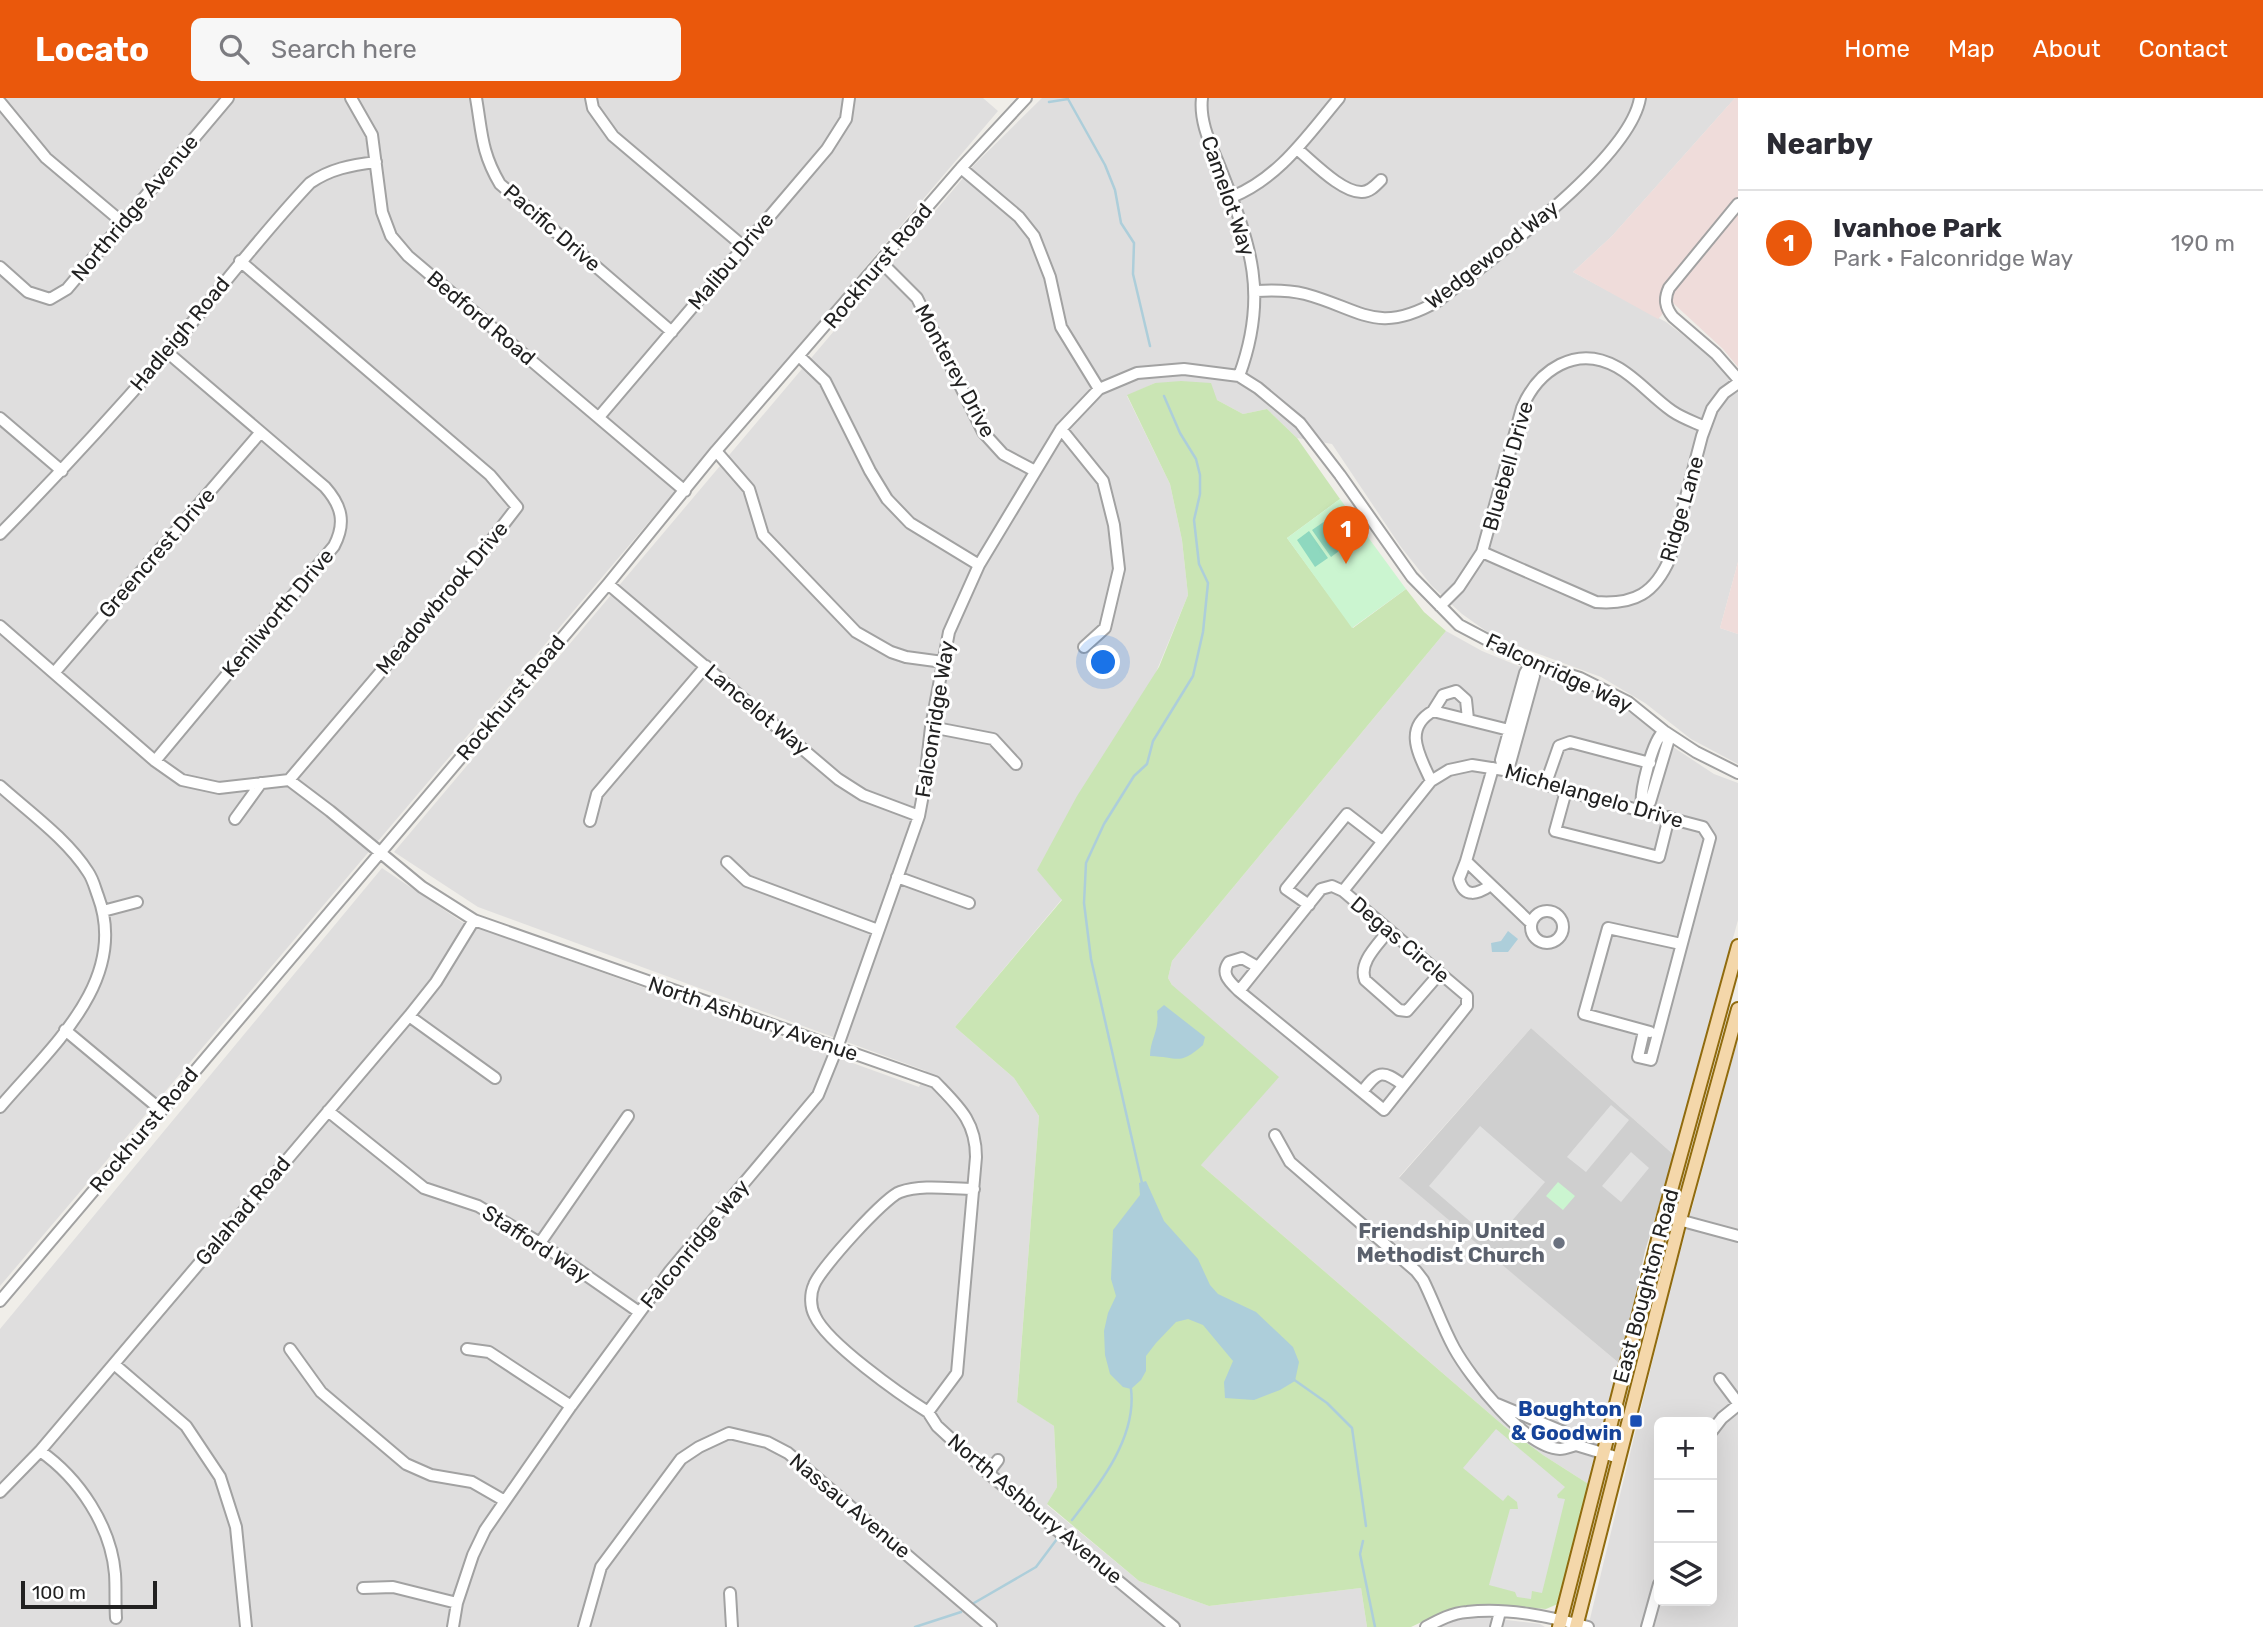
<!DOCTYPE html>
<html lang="en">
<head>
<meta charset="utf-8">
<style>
	:root { --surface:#fff; --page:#f7f7f7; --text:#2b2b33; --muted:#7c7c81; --line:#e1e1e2; --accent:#ea580c }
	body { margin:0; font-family:Rubik,sans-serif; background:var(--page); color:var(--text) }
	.controls { position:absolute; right:21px; bottom:21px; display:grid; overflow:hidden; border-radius:10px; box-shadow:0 7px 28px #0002 }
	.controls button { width:63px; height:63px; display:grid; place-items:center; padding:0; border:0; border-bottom:2px solid var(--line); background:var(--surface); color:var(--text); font:35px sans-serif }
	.scale { position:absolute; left:21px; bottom:18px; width:136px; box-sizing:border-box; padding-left:7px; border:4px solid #212121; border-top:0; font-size:19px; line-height:24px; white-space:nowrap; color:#212121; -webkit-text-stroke:5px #fff; paint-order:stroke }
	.you { position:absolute; left:1104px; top:565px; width:24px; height:24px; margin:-18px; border:5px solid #fff; border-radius:50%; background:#1a73e8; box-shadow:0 0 0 10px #1a73e833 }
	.badge { display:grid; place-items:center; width:46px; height:46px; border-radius:50%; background:var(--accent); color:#fff; font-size:23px; font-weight:700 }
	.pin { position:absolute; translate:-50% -58px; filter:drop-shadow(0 2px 4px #0008) }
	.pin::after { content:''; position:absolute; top:37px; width:24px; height:21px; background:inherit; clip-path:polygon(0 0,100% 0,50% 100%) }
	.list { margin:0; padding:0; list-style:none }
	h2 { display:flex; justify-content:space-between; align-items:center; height:91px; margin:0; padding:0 28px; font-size:30px }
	h2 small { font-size:23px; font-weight:400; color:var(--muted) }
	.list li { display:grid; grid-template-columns:46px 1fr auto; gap:21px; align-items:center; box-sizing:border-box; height:105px; padding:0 28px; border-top:2px solid var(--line) }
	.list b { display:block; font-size:26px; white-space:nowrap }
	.list p { margin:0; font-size:23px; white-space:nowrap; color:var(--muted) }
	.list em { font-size:23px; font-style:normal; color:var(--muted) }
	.icon { flex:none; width:38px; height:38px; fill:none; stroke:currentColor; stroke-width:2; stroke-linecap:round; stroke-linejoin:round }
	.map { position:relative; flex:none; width:1738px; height:1529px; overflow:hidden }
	header { display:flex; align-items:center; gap:42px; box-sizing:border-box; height:98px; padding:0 35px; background:var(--accent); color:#fff }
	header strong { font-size:33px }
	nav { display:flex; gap:38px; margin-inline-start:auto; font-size:24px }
	.search { width:490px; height:63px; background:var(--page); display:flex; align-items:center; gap:18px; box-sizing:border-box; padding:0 24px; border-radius:10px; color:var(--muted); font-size:26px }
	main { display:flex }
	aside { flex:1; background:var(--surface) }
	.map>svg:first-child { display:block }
	.residential { fill:#dfdede; fill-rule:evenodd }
	.commercial { fill:#efdcda }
	.religious { fill:#cfcfcf }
	.grass { fill:#cae5b4 }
	.park { fill:#cbf5d0 }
	.pitch { fill:#8ed8bf }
	.parking { fill:#e1e1e1 }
	.water { fill:#adceda }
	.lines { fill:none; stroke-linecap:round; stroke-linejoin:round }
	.stream { stroke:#adceda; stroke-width:2.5 }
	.minor-casing { stroke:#a2a2a2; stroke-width:14 }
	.major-casing { stroke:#906b0e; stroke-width:16 }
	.minor { stroke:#fff; stroke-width:10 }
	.major { stroke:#f4d7aa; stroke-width:12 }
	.worship-dot { fill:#6b7280; stroke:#fff; stroke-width:2.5 }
	.transit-dot { fill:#1a4fb4; stroke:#fff; stroke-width:2.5 }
	.labels { text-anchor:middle; stroke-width:6; stroke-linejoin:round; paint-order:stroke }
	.street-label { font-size:21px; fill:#212121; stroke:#fff }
	.worship-label { font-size:21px; font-weight:bold; fill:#5b616d; stroke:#fff; text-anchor:end }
	.transit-label { font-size:21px; font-weight:bold; fill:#164399; stroke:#fff; text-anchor:end }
</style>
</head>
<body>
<header>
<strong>Locato</strong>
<div class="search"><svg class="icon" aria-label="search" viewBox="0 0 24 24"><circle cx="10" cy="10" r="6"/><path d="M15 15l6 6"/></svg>Search here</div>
<nav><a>Home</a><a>Map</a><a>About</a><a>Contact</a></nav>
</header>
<main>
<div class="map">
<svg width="1738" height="1529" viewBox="0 0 1738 1529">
	<rect width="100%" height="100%" fill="#f0eee9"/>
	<path class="residential" d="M0,0H983L998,13L0,1188Z
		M1042,0H1735L1612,138L1573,174L1666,224L1714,261L1738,293V464L1720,530L1738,536V666L1691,641L1645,605L1601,579L1496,540L1462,516L1431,487L1401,449L1332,346L1297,340L1267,311L1243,316L1217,302L1155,285L1127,298L1170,386L1182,442L1188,497L1062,801L955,929L1014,980L1039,1018L1017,1303L1054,1328L1057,1389L1047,1407L1139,1483L1209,1508L1361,1490L1367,1529H0V1231L382,770L462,824L919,989L926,973L478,809L394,754L975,66Z
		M1446,533L1482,553L1538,576L1582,588L1632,616L1673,649L1714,676L1738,685V822L1674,1057L1531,930L1399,1079L1620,1266L1590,1387L1543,1357L1504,1328L1201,1067L1172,887L1168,880L1172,863Z
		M1738,941V1529H1588L1671,1187ZM1659,1324H1712V1503H1659Z
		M1473,1518L1540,1526L1545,1529H1439L1462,1519Z"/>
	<path class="commercial" d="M1735,0H1738V269L1723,251L1673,205L1658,221L1573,174L1612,138Z
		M1738,464V536L1720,530Z"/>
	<path class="religious" d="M1531,930L1674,1057L1645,1153L1620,1266L1399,1080Z"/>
	<path class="grass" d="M1181,283L1211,285L1217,302L1243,316L1267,311L1297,340L1340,401L1287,440L1353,530L1406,491L1424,514L1446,533L1172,863L1168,880L1172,887L1279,979L1201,1067L1504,1328L1543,1357L1590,1387L1560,1505L1546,1511L1487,1506L1447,1512L1411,1529H1367L1361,1490L1209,1508L1139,1483L1047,1406L1057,1389L1054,1328L1017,1304L1039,1018L1014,980L955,929L1062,802L1037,772L1077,698L1159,569L1188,497L1182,442L1170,386L1127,297L1155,285Z"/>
	<path class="park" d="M1340,401L1406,491L1352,530L1287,440Z
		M1558,1084L1575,1098L1563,1112L1546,1098Z"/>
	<path class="pitch" d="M1325,423L1343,450L1331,459L1312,432Z
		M1309,433L1328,460L1315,469L1297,442Z"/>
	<path class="parking" d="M1611,1007L1629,1022L1586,1074L1567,1059Z
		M1480,1028L1545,1084L1494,1144L1429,1088Z
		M1631,1054L1649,1070L1621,1104L1602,1088Z
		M1496,1331L1565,1389L1557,1397L1558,1400L1565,1401L1542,1495L1532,1493L1531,1501L1517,1499L1515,1494L1489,1487L1510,1411H1518L1517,1404L1508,1397L1503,1403L1463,1370Z"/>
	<path class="water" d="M1508,833L1518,841L1508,854H1492L1491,845L1501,843Z
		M1164,907L1205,939L1203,947C1179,968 1179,959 1150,958C1150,941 1160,932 1157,913Z
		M1146,1083L1164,1123L1198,1161L1210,1187L1218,1196L1256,1214L1293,1249L1299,1264L1295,1283L1280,1292L1254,1302L1225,1300L1224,1284L1233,1263L1203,1227L1188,1221L1176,1224L1156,1245L1146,1258V1273L1141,1282L1131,1291L1123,1289L1110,1276L1105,1257L1104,1233L1108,1215L1116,1198L1111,1181L1113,1132L1140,1097L1139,1085Z"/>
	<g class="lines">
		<path class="stream" d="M1049,4L1068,1L1105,67L1115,92L1121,125L1134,145L1133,176L1150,248
			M1142,1085L1091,861L1084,805L1086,765L1104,726L1134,678L1147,666L1153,643L1193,578L1203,534L1208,485L1199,466L1194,422L1200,396V377L1196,361L1180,335L1164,298
			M1293,1281L1327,1305L1352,1330L1366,1428
			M1072,1422C1100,1386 1137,1339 1131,1291
			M1363,1443L1360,1456L1375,1529
			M974,1505L1036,1469L1057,1441
			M915,1529L961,1514"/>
		<defs>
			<path id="minor" d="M351,0L372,37L382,114L391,138L408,158L685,393
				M476,0C482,34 481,54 500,86L672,234
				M591,0L593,10L613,38L743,148
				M1202,0C1199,25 1212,49 1221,72C1251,148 1269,197 1239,278
				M0,4L46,60L122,124
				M1297,51C1312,63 1342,95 1362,94C1370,94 1376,87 1381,82
				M961,70L1019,119L1034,138L1050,179L1061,229L1099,291
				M1232,99C1279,80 1307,38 1339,0
				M1738,106L1669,190C1664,201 1665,209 1673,219L1716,256L1738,281
				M240,163L490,377L517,409L480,457L289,682
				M881,164L917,200L983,334L1003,356L1035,373
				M0,169L28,194L50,201L67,191L228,0
				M1256,193C1272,192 1289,192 1305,196C1361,211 1377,238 1438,203C1488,163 1630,62 1640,0
				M800,259L825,283L870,373L887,401L910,425L979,467
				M599,319L827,51L846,21L849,0
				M0,320L62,373
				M1061,331L1103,383L1114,427L1119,471L1105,530L1084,549
				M716,353L749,391L763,437L856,534L891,554L906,559L943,564
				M0,436C57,378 112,318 166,256C214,199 258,140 310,85C330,71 351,67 376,64
				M1482,454L1596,504C1635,507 1655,495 1670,460L1702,338L1712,311L1724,295L1738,285
				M608,486L838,681L863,697L919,718
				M1440,508L1459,489L1482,454L1522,310C1538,272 1576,246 1617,269C1637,280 1652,299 1672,313C1682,320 1694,324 1705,329
				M0,528L155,663L182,682L219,690L289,682L330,713L422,789L474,822L935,984C958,1008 976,1023 976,1059L957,1275L928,1314L937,1328L988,1375L1174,1529
				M54,575L260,335
				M1433,613L1443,597L1456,593L1466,602L1468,621
				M931,629L993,641L1016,666
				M1664,633L1668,644L1650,704L1642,711C1639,696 1652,643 1664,633Z
				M155,663L334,448C346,425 342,408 325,389L167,254
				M1493,670L1466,763L1531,825
				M1504,672L1510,665L1534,578L1531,565
				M1504,672L1501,662L1525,575L1531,565
				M1431,683C1420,658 1402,631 1433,613L1509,632
				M1546,685L1559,648L1570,644L1650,665
				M0,688C29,714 67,741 88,774C93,781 95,790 98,798C130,883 49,951 0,1009
				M1566,693L1555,733L1659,759L1669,719
				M235,721L261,685
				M590,723L597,696L706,568
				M1466,763L1459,781C1464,801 1478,796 1491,787
				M727,764L747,783L878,832
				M897,779L969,805
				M1332,788L1343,793L1467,898V908L1384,1012L1239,893L1321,791Z
				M1343,793L1431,683L1449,672L1472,667L1504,672L1566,693L1703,729L1710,740L1651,962L1638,959L1644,933
				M1309,807L1286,791L1347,716L1382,743
				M103,813L137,804
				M1531 829a16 16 0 1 1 32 0a16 16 0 1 1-32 0Z
				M1389,832C1379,846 1358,864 1365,882L1399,912L1407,913L1440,875
				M1239,893C1230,884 1220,876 1229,864L1242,860L1258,869
				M409,918L495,980
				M65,932L161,1012
				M1650,934L1584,916L1608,830L1681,846
				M1362,994C1378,973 1382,971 1403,987
				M328,1013L424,1090L478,1108L540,1145L639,1214
				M1275,1037L1290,1064L1416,1173L1423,1182C1434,1204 1442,1228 1454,1250C1470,1279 1525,1350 1560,1351C1565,1351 1572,1348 1576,1347L1566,1335L1497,1306
				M1664,1118L1738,1138
				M540,1145L628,1018
				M0,1203L608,486L716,353L961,70L1026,0
				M290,1251L321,1294L406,1366L431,1377L472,1384L505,1403
				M467,1251L489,1254L571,1308
				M114,1266L186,1328L220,1379L236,1429L246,1529
				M1720,1281L1738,1305
				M928,1314C901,1297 827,1245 815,1218C810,1209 810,1196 814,1187C820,1171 885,1099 900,1094C923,1086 951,1091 974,1091
				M1712,1333L1722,1320L1738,1307
				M1576,1347L1619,1360
				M40,1353C79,1380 111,1428 115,1476C116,1490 115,1505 116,1520
				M988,1375L998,1362
				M0,1394L40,1353L409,918L436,884L474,822
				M363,1490L393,1489L457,1505
				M730,1495L732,1529
				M453,1529L457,1505L473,1457L485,1432L505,1403L571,1308L670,1173L818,997L837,950L919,718L924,691L931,629L949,534L979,467L1061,331L1099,291L1137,275L1184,271L1239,278L1258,290L1300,325L1340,377L1412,479L1459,527L1531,565L1580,580L1628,604L1664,633L1696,654L1738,675
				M584,1529L601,1469L681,1361L699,1349L729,1335L767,1344L788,1355L991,1529
				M1426,1529C1439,1522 1452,1515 1467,1514C1507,1509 1551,1519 1588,1529
				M1496,1529L1500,1514
				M1647,1529L1659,1486"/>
			<path id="major" d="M1559,1529L1664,1118L1738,848
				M1576,1529L1680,1122L1738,911"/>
		</defs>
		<use href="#minor" class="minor-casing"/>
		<use href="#major" class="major-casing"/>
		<use href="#minor" class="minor"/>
		<use href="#major" class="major"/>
	</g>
	<circle class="worship-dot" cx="1559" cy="1145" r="7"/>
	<rect class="transit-dot" x="1629" y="1316" width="14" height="14" rx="3.5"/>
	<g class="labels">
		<g class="street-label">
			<text transform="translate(1228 98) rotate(71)" y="7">Camelot Way</text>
			<text transform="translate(135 110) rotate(-50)" y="7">Northridge Avenue</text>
			<text transform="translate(552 130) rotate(41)" y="7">Pacific Drive</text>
			<text transform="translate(1492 157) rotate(-38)" y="7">Wedgewood Way</text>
			<text transform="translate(731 163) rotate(-50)" y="7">Malibu Drive</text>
			<text transform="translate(878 168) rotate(-50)" y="7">Rockhurst Road</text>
			<text transform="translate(481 220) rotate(40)" y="7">Bedford Road</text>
			<text transform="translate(180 236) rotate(-50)" y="7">Hadleigh Road</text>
			<text transform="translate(955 273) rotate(62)" y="7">Monterey Drive</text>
			<text transform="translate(1508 368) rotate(-74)" y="7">Bluebell Drive</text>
			<text transform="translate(1682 411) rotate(-74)" y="7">Ridge Lane</text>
			<text transform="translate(157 455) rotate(-49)" y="7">Greencrest Drive</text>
			<text transform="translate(442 500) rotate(-50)" y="7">Meadowbrook Drive</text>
			<text transform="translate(278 515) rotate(-50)" y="7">Kenilworth Drive</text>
			<text transform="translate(1559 575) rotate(25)" y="7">Falconridge Way</text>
			<text transform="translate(511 600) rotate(-50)" y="7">Rockhurst Road</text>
			<text transform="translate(757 612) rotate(40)" y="7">Lancelot Way</text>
			<text transform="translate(935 621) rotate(-81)" y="7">Falconridge Way</text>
			<text transform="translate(1594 698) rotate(16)" y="7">Michelangelo Drive</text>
			<text transform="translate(1400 842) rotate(40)" y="7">Degas Circle</text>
			<text transform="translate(753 921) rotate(19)" y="7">North Ashbury Avenue</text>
			<text transform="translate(144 1032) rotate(-50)" y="7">Rockhurst Road</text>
			<text transform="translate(243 1113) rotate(-50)" y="7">Galahad Road</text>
			<text transform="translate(536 1146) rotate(33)" y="7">Stafford Way</text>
			<text transform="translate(695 1146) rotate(-51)" y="7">Falconridge Way</text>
			<text transform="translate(1646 1188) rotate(-75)" y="7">East Boughton Road</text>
			<text transform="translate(850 1408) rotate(40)" y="7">Nassau Avenue</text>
			<text transform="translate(1035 1411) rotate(40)" y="7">North Ashbury Avenue</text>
		</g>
		<g class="worship-label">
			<text x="1545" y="1140">Friendship United<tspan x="1545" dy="24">Methodist Church</tspan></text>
		</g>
		<g class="transit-label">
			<text x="1622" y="1318">Boughton<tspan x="1622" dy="24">&amp; Goodwin</tspan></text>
		</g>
	</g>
</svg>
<div class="controls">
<button>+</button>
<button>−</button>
<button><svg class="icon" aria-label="layers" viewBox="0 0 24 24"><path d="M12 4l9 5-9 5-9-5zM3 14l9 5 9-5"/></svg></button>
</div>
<div class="scale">100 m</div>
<div class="you"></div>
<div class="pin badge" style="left:1346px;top:466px">1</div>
</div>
<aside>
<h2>Nearby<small></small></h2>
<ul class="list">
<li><span class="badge">1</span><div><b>Ivanhoe Park</b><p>Park · Falconridge Way</p></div><em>190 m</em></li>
</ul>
</aside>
</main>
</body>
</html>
